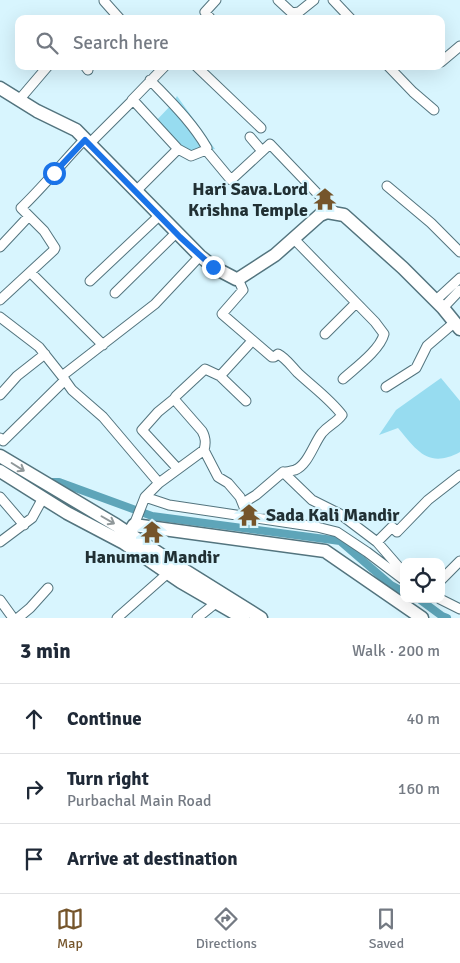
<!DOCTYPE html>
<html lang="en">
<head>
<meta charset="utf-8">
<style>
	:root { --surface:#fff; --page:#f2f2f3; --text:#1f2937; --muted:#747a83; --line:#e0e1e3; --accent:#75552b }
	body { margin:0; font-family:Signika,sans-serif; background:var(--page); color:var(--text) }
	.controls { position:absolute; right:15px; bottom:15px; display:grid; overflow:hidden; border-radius:10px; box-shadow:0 5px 20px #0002 }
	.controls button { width:45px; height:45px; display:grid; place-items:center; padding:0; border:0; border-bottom:1px solid var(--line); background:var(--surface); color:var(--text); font:25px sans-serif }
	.stop { position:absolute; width:15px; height:15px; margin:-11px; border:4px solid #1a73e8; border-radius:50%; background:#fff }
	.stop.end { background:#1a73e8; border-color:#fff; box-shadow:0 1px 5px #0008 }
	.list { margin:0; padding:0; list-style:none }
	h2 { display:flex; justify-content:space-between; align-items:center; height:65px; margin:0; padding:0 20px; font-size:21px }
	h2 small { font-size:16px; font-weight:400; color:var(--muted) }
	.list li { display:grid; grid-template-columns:32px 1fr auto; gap:15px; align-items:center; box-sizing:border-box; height:70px; padding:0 20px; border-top:1px solid var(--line) }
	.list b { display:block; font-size:19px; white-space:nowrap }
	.list p { margin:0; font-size:16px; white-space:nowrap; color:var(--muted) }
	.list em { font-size:16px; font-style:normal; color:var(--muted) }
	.icon { flex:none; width:28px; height:28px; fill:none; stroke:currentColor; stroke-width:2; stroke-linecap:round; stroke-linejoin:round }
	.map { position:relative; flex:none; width:460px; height:618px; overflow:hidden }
	.search { position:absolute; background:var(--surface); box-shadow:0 5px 20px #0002; left:15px; right:15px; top:15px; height:55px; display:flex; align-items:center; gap:12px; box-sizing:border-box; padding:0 18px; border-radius:10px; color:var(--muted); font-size:19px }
	.sheet { height:275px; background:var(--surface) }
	nav { display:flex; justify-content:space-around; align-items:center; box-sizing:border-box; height:70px; border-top:1px solid var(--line); background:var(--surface); font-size:14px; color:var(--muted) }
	nav a { display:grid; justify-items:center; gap:2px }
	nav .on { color:var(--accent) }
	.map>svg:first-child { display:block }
	.green { fill:#97dcf0 }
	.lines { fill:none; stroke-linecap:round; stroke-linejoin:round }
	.canal { stroke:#5ea5b9; stroke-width:8 }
	.street-casing { stroke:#53747e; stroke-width:11 }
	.secondary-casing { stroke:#53747e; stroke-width:15 }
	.street { stroke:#fff; stroke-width:9 }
	.secondary { stroke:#fff; stroke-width:12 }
	.oneway { stroke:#90989a }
	.route { stroke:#1a73e8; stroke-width:6 }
	.labels { text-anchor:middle; stroke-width:4.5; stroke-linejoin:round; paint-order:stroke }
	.poi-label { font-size:18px; font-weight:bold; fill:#213034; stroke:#d8f5fe; text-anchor:end }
</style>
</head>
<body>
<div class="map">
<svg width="460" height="618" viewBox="0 0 460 618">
	<rect width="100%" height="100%" fill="#d8f5fe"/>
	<path class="green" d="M177,96L215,149L182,155L154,123L173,103Z
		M441,378L460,401V452C429,469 417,451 398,428L379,435L396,410Z"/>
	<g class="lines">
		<path class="canal" d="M47,482H59L152,516L340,541L391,585L404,592
			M419,599L442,616L447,618"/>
		<defs>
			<path id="street" d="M278,0L292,13L299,12L314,0
				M333,0L351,19
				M104,1L120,19
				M211,19L205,12L216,0
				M441,62L460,46
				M85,66L88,70
				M196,66L261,128
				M388,66L413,92L434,110
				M150,80C171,102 192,122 207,148L206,150
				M19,100L48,66
				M132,100L165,66
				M250,137L262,151
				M89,144L133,100L178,149L191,156L206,150L231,180L270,144L336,213
				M387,186L431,223L460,252
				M136,191L178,149
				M294,239L375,322L384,334C380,350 355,368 343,379
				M0,247L29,216
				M31,273L103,345
				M238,279L243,290L222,314L272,357H274L278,354C286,358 292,367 298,373C313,387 330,399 342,415C336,423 329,425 322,433C314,443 308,465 295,470C291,471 287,472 283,472
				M90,281L160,215
				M115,293L176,233
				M0,300L54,250L55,248L44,231L21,208C44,186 63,162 85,139
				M435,301L460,278
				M443,308L460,290
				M0,317L39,347L62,376
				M325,334L356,303
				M220,376L246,401
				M386,387L416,368L427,346L455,322
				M0,395L17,376L45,354
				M174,399L158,412L142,430L178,469
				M0,438L3,441L65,380
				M204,450L218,477L228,483L240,497L248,517
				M159,483L103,417L72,390L62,376L155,304L200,256
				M0,497L24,525
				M145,497L159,483L204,450C206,443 206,438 202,431L174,399L176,396L205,369L220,376L252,341
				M243,503L256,495L283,472L312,500L340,514L377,542L392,527L397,532L428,500L460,475
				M134,525L145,497L169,505L317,527L337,532L367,552L404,580
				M0,542L32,518L43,498
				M377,542L404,573
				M441,580L460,561
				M440,599L460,609
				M0,600L13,618
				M18,618L30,608L48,588
				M117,618L168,573
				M197,618L217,602"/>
			<path id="secondary" d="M0,88L37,111L76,130L200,256L215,268L236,279H238L275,255L320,215L327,212L344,215L403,268L443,308L460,329
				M0,456L116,525L181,568L261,618
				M0,471L67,513L124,543L181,582L243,618
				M129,533L134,525L325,551L422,618"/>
		</defs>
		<use href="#street" class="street-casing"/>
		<use href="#secondary" class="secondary-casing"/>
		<use href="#street" class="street"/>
		<use href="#secondary" class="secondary"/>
	</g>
	<defs><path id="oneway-shaft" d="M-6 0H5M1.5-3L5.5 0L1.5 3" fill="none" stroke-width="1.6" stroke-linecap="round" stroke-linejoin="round" transform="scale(1.25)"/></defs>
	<g class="oneway">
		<use href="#oneway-shaft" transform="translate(18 467) rotate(32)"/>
		<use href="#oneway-shaft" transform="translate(108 520) rotate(30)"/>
	</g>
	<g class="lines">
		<path class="route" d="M54,173L85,140L180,237L213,267"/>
	</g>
	<defs>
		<symbol id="temple-bare" viewBox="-9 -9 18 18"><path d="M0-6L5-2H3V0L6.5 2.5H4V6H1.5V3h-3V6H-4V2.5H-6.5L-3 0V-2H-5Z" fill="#75552b" stroke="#d8f5fe" stroke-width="2.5" paint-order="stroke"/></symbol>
	</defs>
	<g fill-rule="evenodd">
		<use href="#temple-bare" x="309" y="183" width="32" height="32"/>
		<use href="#temple-bare" x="233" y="499" width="32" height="32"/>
		<use href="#temple-bare" x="136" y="516" width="32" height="32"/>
	</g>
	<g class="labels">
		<g class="poi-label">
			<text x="308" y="195">Hari Sava.Lord<tspan x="308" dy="21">Krishna Temple</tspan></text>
			<text x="266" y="521" text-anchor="start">Sada Kali Mandir</text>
			<text x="152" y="563" text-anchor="middle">Hanuman Mandir</text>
		</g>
	</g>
</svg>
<div class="controls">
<button><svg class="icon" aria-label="locate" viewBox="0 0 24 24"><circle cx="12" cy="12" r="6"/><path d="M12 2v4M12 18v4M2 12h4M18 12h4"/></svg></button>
</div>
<div class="stop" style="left:54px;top:173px"></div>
<div class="stop end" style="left:213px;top:267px"></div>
<div class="search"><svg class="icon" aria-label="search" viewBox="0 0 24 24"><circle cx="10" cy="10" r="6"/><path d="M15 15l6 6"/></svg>Search here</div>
</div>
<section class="sheet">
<h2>3 min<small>Walk · 200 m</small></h2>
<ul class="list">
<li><svg class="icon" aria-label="ahead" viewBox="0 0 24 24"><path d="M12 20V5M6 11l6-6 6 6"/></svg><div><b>Continue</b></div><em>40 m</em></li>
<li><svg class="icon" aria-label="right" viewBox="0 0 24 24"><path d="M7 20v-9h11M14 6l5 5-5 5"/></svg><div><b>Turn right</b><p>Purbachal Main Road</p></div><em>160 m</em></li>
<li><svg class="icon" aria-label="arrive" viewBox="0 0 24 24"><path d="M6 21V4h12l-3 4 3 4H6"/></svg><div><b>Arrive at destination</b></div></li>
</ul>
</section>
<nav>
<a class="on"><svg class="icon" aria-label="map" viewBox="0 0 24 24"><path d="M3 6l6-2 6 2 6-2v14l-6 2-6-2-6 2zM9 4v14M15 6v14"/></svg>Map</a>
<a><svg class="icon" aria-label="directions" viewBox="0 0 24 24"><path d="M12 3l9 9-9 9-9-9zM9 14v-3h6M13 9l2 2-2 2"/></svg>Directions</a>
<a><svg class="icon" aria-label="saved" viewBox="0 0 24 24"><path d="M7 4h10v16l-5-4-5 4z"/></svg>Saved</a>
</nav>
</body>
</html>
